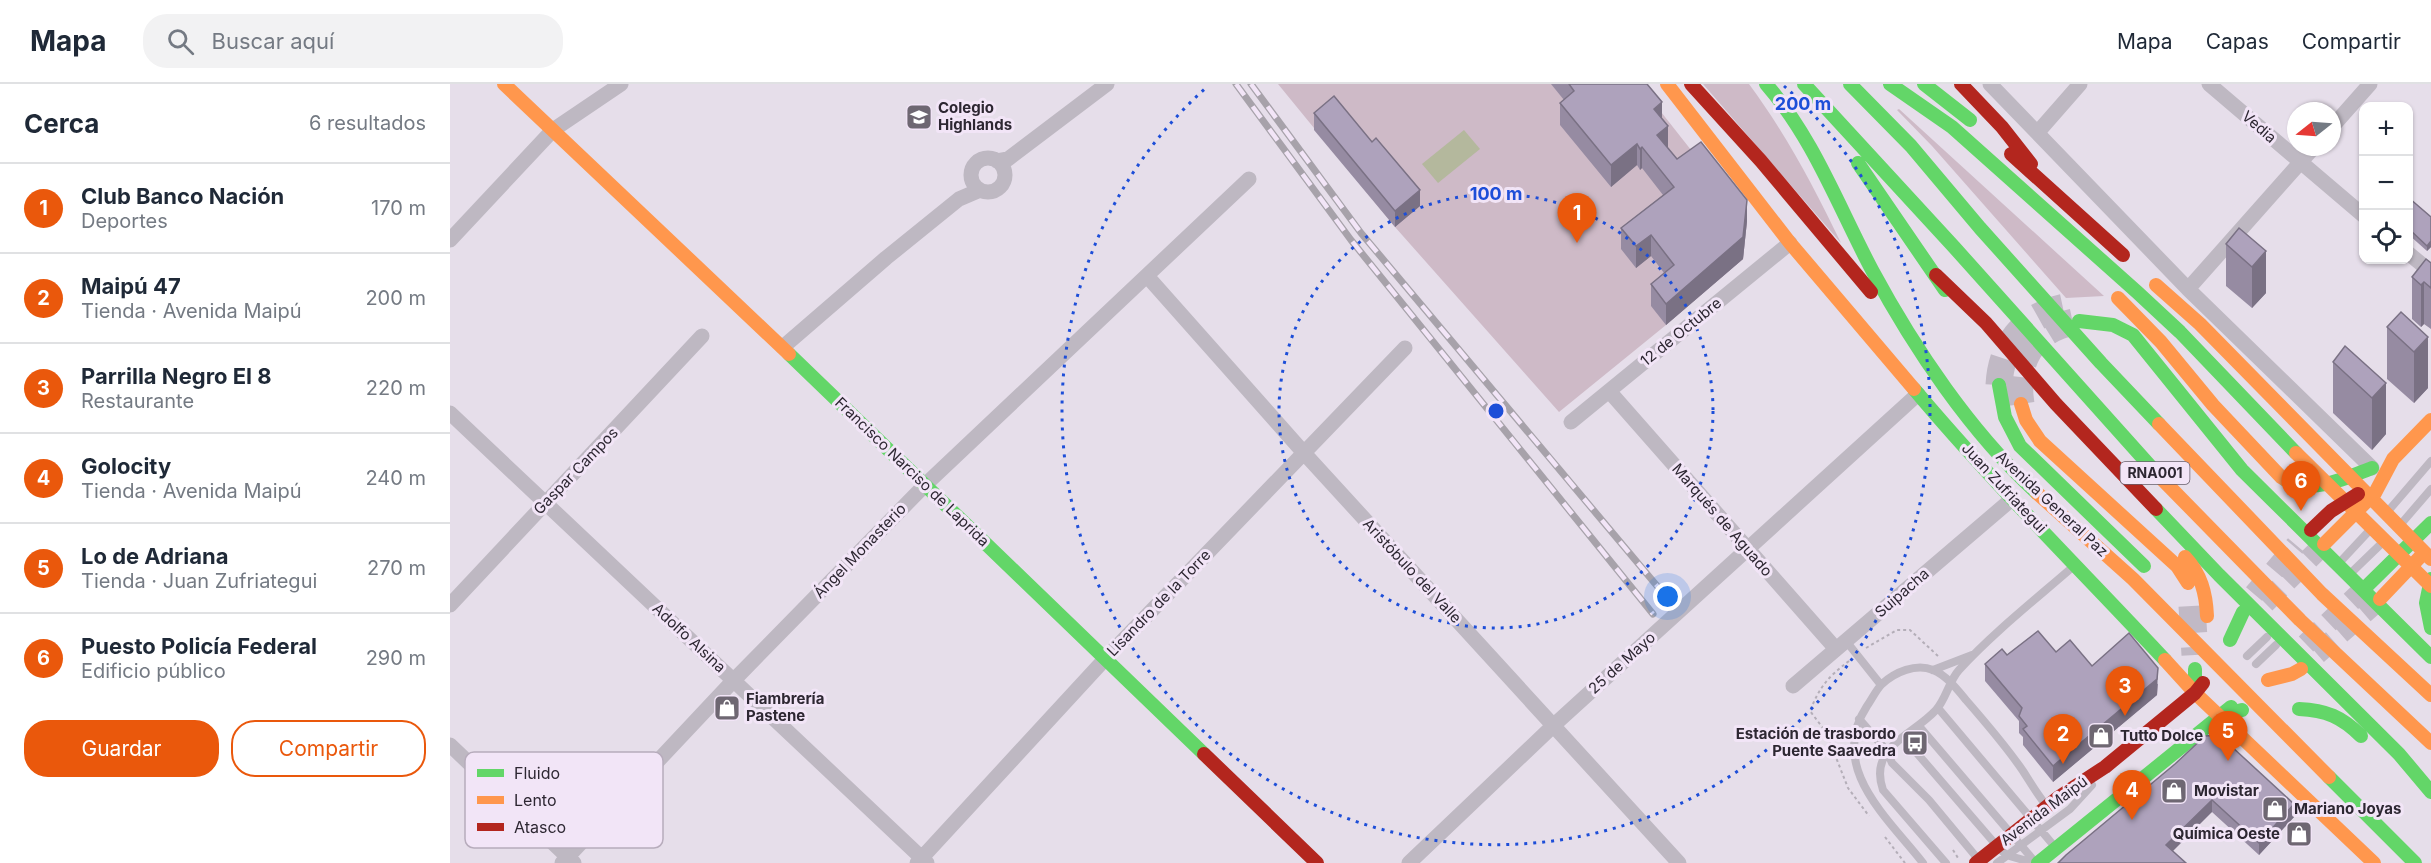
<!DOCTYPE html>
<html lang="es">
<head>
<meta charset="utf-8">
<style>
	:root { --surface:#fff; --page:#f2f2f3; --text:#1f2937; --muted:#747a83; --line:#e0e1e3; --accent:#ea580c }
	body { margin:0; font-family:Inter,sans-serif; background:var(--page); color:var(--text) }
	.controls { position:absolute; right:18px; top:18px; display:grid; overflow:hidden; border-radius:12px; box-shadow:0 2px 4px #0004 }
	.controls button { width:54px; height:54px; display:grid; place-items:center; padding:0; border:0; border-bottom:2px solid var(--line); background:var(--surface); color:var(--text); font:30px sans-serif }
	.compass { position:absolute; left:1837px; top:18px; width:54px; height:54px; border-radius:50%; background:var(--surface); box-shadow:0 2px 4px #0004; rotate:253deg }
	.you { position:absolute; left:1218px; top:513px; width:21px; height:21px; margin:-15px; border:4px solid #fff; border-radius:50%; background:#1a73e8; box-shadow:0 0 0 9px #1a73e833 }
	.badge { display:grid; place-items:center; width:39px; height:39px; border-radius:50%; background:var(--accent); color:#fff; font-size:20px; font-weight:700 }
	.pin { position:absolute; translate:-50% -50px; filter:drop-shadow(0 2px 3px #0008) }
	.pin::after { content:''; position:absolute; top:32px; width:21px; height:18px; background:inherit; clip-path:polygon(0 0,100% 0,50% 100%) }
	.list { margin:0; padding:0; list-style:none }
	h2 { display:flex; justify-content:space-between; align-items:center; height:78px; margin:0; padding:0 24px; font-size:26px }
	h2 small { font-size:20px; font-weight:400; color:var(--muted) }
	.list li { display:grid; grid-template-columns:39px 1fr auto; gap:18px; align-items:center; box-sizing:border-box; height:90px; padding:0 24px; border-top:2px solid var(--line) }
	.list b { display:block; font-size:22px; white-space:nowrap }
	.list p { margin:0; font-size:20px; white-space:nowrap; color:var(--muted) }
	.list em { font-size:20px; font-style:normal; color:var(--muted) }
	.actions { display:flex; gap:12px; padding:18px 24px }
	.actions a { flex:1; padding:14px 0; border:2px solid var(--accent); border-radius:24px; text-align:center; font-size:21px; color:var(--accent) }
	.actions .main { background:var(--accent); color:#fff }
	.icon { flex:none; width:33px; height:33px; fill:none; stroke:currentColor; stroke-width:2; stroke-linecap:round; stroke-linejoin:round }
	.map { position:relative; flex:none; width:1981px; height:779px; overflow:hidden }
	header { display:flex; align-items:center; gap:36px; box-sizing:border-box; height:84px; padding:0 30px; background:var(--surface); border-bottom:2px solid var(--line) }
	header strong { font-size:28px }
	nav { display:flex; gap:33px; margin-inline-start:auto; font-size:21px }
	.search { width:420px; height:54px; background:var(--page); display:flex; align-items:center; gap:15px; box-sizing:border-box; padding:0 21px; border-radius:24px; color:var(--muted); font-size:22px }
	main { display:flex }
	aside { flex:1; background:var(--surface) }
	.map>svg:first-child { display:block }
	.green { fill:#cebac7 }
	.water { fill:#b4b89d }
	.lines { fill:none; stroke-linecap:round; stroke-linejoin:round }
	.secondary-tunnel { stroke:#c1b9c5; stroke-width:21; stroke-dasharray:21 10; stroke-linecap:butt }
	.highway-tunnel { stroke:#c1b9c5; stroke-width:27; stroke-dasharray:27 14; stroke-linecap:butt }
	.path { stroke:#b4aeb8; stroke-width:2; stroke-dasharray:3 3; stroke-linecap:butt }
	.lane { stroke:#beb8c2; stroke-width:8 }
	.street { stroke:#beb8c2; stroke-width:15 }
	.fast { stroke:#63d668; stroke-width:14 }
	.slow { stroke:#ff974d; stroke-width:14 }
	.jam { stroke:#b3261e; stroke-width:14 }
	.rail-casing { stroke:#a7a2aa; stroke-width:7 }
	.rail { stroke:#f2e5f7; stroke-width:4.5; stroke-dasharray:14; stroke-linecap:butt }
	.wall { fill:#968ba2 }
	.shaded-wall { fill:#7a7184 }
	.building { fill:#aea2bc; stroke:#7a7184; stroke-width:1.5 }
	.ring { fill:none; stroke:#1d4ed8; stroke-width:3; stroke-dasharray:3 6 }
	.labels { text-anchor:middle; stroke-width:6; stroke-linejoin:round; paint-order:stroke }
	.shield { fill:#f2e5f7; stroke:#68606d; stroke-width:1.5 }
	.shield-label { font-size:14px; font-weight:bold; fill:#2d2732 }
	.poi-label { font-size:15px; font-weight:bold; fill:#2d2732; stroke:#f2e5f7; text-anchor:start }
	.street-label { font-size:15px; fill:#2d2732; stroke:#f2e5f7 }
	.key { fill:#f2e5f7; stroke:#b7acbc; stroke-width:1.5 }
	.key-label { font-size:16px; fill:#2d2732 }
	.centre { fill:#1d4ed8; stroke:#f2e5f7; stroke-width:3 }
	.ring-label { font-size:18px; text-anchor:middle; font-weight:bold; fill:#1d4ed8; stroke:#f2e5f7; stroke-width:6; stroke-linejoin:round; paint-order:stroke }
</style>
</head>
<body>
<header>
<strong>Mapa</strong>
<div class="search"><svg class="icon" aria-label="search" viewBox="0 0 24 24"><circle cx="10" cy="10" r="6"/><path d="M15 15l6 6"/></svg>Buscar aquí</div>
<nav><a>Mapa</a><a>Capas</a><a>Compartir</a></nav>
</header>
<main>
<aside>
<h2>Cerca<small>6 resultados</small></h2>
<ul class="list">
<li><span class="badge">1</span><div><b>Club Banco Nación</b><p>Deportes</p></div><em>170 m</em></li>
<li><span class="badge">2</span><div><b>Maipú 47</b><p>Tienda · Avenida Maipú</p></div><em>200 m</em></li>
<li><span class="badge">3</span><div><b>Parrilla Negro El 8</b><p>Restaurante</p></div><em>220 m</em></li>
<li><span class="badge">4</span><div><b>Golocity</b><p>Tienda · Avenida Maipú</p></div><em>240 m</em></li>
<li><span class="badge">5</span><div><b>Lo de Adriana</b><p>Tienda · Juan Zufriategui</p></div><em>270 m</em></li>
<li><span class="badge">6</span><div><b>Puesto Policía Federal</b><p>Edificio público</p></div><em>290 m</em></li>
</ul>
<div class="actions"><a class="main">Guardar</a><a>Compartir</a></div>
</aside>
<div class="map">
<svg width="1981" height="779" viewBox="0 0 1981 779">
	<rect width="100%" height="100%" fill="#e6deea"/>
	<path class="green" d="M828,0H1189L1297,137L1293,175L1216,241L1109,328L945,143Z
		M1253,0H1299C1336,50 1364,103 1391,159Z
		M1449,25L1654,212L1616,214L1482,62L1447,26Z"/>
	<path class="water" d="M1014,46L1030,65L988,99L972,80Z"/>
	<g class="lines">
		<path class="secondary-tunnel" d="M1804,510L1846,461
			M1815,519L1874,460
			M1856,560L1917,502
			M1867,570L1930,515"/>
		<path class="highway-tunnel" d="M1549,301C1551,260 1574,231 1615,223
			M1571,320C1564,276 1583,244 1629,237
			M1742,522L1745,571"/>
		<path class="path" d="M1416,564L1447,546H1460L1488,572
			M1399,577C1378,593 1370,602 1360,627L1376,648L1398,704L1419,732
			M1435,753L1455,779
			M1503,766L1508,774"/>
		<path class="lane" d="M1939,426L1981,377
			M1951,440L1981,405
			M1891,477L1918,448
			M1903,487L1932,459
			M1396,557L1431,601
			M1797,572L1817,553
			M1806,580L1826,561
			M1483,586L1522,571
			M1488,624L1605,763
			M1409,635L1437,667L1442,679L1479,716L1528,775
			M1469,642L1586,779
			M1453,653L1547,762L1556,771L1584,779
			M1473,779C1438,734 1377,683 1417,622C1422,615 1426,606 1432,600C1445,588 1466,579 1483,586C1496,591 1507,605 1516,616C1536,639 1556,662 1573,687C1580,698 1587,710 1596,721
			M1496,779L1433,706C1418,663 1462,652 1486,626C1496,615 1499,597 1509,586C1544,548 1586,515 1625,481
			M1547,779L1620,725L1642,701"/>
		<path class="street" d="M1540,0L1738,205L1922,384
			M1759,0L1914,132
			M1882,43L1920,0
			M1588,48L1630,0
			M521 91a17 17 0 1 1 34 0a17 17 0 1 1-34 0Z
			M547,77L558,75L657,0
			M0,156L103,46L171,0
			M1958,169L1981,188
			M697,192L854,369L1229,779
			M1738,205L1864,63
			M333,263L436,174L509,115L530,106
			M1159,307L1386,565
			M0,329L477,779
			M1121,338L1340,159
			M0,521L252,252
			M1343,602L1562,415
			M0,661L124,779
			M112,779L283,597L475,401L799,95
			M467,779L655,575L955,264
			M959,779L1104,641L1468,310"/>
		<path class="fast" d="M1316,0C1364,55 1388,122 1422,186C1464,264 1521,349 1587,409
			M1354,0L1504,163L1709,392
			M1400,0L1461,62L1530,144L1651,279L1709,340
			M1440,0L1502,43L1687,208L1730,248L1846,369
			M1474,0L1520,36
			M1408,79L1495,206
			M1629,237L1663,241L1683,251L1792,386L1981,573
			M339,270L754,670
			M1549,301L1555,333L1570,362L1694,482
			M1464,305C1543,399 1631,486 1715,576
			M1836,396C1864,410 1896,394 1922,384
			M1706,425L1769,491L1949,670L1981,708
			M1981,495L1976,519L1981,544
			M1917,502L1981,439
			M1780,556L1793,528
			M1745,585V609
			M1849,625C1876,626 1892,633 1911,652
			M1770,632L1792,626
			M1879,693L1965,779
			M1588,779L1781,623"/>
		<path class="slow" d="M54,0L339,270
			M1217,0L1340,159L1464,305
			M1706,201L1750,240L1981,475
			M1668,214L1711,258L1763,321L1831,393L1836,396
			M1571,320L1576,336L1590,357L1727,482L1738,499
			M1709,340L1872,510L1981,611
			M1846,369L1981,502
			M1709,392L1850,536L1981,659
			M1587,409L1683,495L1879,693
			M1874,460L1925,409L1943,375L1981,336
			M1735,473C1751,490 1756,509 1757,532
			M1930,515L1970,473
			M1715,576L1745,609L1924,779
			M1818,596L1842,590L1851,585"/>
		<path class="jam" d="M1241,0L1311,77L1421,208
			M1511,0L1552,43L1581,80
			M1561,70L1673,171
			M1486,191L1536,239L1606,320L1706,425
			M1861,446L1881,427L1908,410
			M754,670L867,779
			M1526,779L1609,713L1655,683L1745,609L1753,599"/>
		<defs>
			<path id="rail" d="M786,0L901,156L1203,530
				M801,0L911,149L1218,515"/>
		</defs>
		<use href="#rail" class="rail-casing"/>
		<use href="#rail" class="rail"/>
	</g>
	<path class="wall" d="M1101,0H1197L1212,35L1217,64L1227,75L1297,137L1293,175L1216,241L1201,222V200L1214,189L1201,172L1186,184L1171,165V144L1213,111L1192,84L1190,86L1187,81L1161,103L1110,41V19L1114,16Z
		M864,29L970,122L945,143L864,46Z
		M1959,114L1981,133V163L1977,167L1959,151Z
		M1776,160L1816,167V209L1802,224L1776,202Z
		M1981,179V245L1974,240L1971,243L1962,235V193Z
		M1951,228L1978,304L1964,319L1937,295V243Z
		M1883,278L1936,299V350L1922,366L1883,329Z
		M1606,568L1642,582L1708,600L1707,611L1603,698L1573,661V653L1569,649V637L1535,597V580L1557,571Z
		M1725,680L1844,733L1809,771L1762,728L1608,779Z"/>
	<path class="shaded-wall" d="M1212,18V40L1204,25Z
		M1218,42V63L1207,72V51Z
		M1187,60V81L1161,103V81Z
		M1192,63V84L1190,86V65Z
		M970,106V122L945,143V127Z
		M1297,116V137L1293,175L1216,241V220Z
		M1201,151V172L1186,184V162Z
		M1981,157V163L1977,167V162Z
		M1816,167V209L1802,224V183Z
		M1974,198V240L1971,243V201Z
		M1978,253V304L1964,319V268Z
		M1936,299V350L1922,366V314Z
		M1708,584L1707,611L1603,698V682Z
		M1762,716V728L1716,774V761Z
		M1844,720V733L1809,771V759Z"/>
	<path class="building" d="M1119,0H1197L1212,18L1204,25L1218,42L1207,51L1227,75L1251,58L1297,116L1293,153L1216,220L1201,200L1224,181L1201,151L1186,162L1171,144L1224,103L1192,63L1190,65L1187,60L1161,81L1110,19L1124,7Z
		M884,12L922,58L926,54L970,106L945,127L864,29Z
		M1959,114L1981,133V157L1977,162L1959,145Z
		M1789,144L1816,167L1802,183L1776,160Z
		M1976,175L1981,179V204L1974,198L1971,201L1962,193Z
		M1951,228L1978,253L1964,268L1937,243Z
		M1895,262L1936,299L1922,314L1883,278Z
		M1588,547L1606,568L1620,556L1642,582L1679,549L1708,584L1707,595L1603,682L1573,645L1577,642L1569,632L1572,624L1535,580L1552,565L1557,571Z
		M1769,651L1844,720L1809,759L1762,716L1716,761L1736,779H1608L1616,771L1725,680L1755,652Z"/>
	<g class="ring">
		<circle cx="1046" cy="327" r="217"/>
		<path d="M1334 2A434 434 0 1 1 758 2"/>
	</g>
	<defs>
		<symbol id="school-square" viewBox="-11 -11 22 22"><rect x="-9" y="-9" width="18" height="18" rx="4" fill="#6e6772" stroke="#f2e5f7"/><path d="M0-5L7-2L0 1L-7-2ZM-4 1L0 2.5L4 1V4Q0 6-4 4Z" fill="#fff"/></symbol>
		<symbol id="shop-square" viewBox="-11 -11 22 22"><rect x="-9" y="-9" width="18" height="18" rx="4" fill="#6e6772" stroke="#f2e5f7"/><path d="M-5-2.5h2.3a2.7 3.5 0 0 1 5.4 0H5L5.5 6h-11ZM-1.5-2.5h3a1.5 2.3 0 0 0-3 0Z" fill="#fff"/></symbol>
		<symbol id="bus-square" viewBox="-11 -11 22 22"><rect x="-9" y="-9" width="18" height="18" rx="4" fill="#6e6772" stroke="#f2e5f7"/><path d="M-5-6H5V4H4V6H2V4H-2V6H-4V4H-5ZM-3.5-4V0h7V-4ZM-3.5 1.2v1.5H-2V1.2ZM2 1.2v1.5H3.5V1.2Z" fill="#fff"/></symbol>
	</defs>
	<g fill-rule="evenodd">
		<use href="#school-square" x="454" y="18" width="30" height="30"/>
		<use href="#shop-square" x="262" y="609" width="30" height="30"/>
		<use href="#shop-square" x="1636" y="637" width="30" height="30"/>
		<use href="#bus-square" x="1450" y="644" width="30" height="30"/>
		<use href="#shop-square" x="1709" y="692" width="30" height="30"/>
		<use href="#shop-square" x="1810" y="710" width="30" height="30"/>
		<use href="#shop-square" x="1834" y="735" width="30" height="30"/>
	</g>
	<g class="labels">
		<rect class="shield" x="1670.5" y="378" width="69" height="22" rx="4.5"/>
		<g class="shield-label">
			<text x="1705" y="394">RNA001</text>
		</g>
		<g class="poi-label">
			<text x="488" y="29">Colegio<tspan x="488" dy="17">Highlands</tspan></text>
			<text x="296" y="620">Fiambrería<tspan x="296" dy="17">Pastene</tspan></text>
			<text x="1446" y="655" text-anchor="end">Estación de trasbordo<tspan x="1446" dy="17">Puente Saavedra</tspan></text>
			<text x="1670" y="657">Tutto Dolce</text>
			<text x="1744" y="712">Movistar</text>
			<text x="1844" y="730">Mariano Joyas</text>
			<text x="1830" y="755" text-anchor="end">Química Oeste</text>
		</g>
		<g class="street-label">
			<text transform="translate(1809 43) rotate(41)" y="5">Vedia</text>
			<text transform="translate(1231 248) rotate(-39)" y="5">12 de Octubre</text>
			<text transform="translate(126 387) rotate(-46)" y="5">Gaspar Campos</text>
			<text transform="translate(462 388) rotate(44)" y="5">Francisco Narciso de Laprida</text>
			<text transform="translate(1554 404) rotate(47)" y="5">Juan Zufriategui</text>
			<text transform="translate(1602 420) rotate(43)" y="5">Avenida General Paz</text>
			<text transform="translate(1272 436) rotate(49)" y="5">Marqués de Aguado</text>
			<text transform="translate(410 467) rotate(-46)" y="5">Ángel Monasterio</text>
			<text transform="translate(962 487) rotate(47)" y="5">Aristóbulo del Valle</text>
			<text transform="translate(1452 509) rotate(-41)" y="5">Suipacha</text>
			<text transform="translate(709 519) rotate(-46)" y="5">Lisandro de la Torre</text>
			<text transform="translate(239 554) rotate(43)" y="5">Adolfo Alsina</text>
			<text transform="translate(1172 579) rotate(-42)" y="5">25 de Mayo</text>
			<text transform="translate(1594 727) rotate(-37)" y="5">Avenida Maipú</text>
		</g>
	</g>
	<rect x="15" y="668" width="198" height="96" rx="9" class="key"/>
	<rect x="27" y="685" width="27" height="8" fill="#63d668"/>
	<rect x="27" y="712" width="27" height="8" fill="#ff974d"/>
	<rect x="27" y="739" width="27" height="8" fill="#b3261e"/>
	<g class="key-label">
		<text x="64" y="695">Fluido</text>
		<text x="64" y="722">Lento</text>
		<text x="64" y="749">Atasco</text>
	</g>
	<circle cx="1046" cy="327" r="9" class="centre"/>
	<g class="ring-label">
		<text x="1353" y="26">200 m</text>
		<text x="1046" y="116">100 m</text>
	</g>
</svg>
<div class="controls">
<button>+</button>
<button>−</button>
<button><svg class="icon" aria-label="locate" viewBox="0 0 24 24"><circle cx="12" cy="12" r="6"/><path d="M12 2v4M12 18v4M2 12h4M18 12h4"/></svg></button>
</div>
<svg class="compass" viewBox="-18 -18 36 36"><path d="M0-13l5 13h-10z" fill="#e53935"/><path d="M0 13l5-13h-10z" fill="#747a83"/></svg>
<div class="you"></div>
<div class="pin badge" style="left:1127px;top:159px">1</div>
<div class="pin badge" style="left:1613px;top:680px">2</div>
<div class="pin badge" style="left:1675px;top:632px">3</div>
<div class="pin badge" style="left:1682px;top:736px">4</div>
<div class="pin badge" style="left:1778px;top:677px">5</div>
<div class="pin badge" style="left:1851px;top:427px">6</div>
</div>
</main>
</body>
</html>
